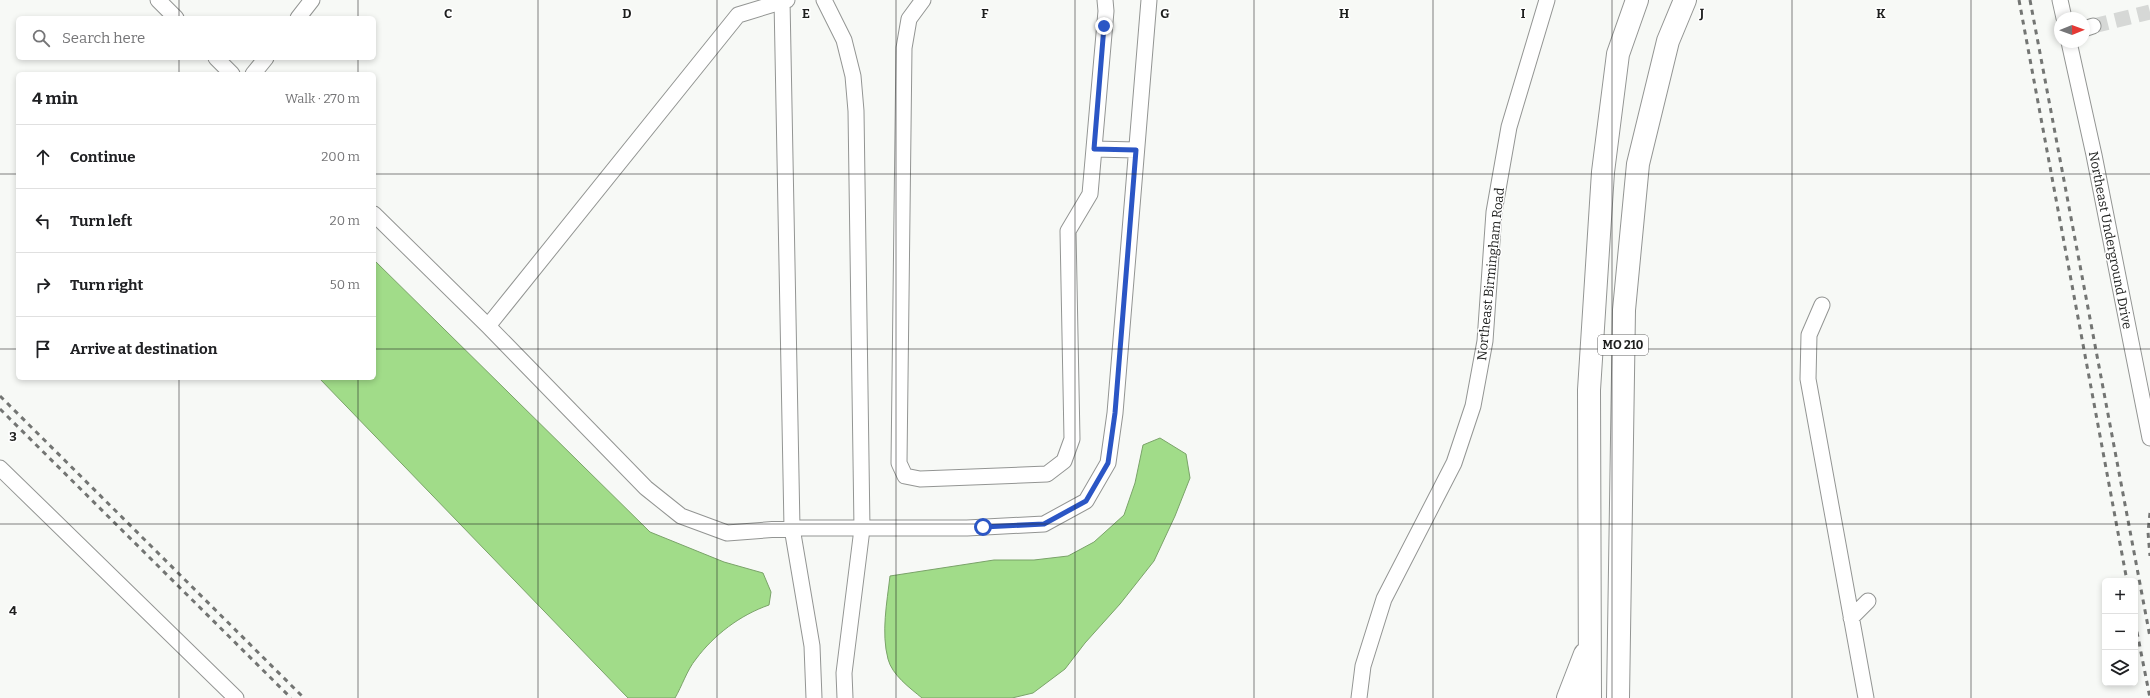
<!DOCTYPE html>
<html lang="en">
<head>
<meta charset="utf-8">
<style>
	:root { --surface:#fff; --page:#f2f2f2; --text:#202124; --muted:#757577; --line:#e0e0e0 }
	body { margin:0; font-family:Bitter,serif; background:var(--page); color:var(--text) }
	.controls { position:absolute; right:12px; bottom:12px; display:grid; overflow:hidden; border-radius:6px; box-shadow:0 2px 6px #0003 }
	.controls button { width:36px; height:36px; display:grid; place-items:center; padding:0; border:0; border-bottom:1px solid var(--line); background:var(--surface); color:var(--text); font:20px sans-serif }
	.compass { position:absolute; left:2054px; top:12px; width:36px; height:36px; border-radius:50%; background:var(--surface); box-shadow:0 2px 6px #0003; rotate:89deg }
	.stop { position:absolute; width:12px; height:12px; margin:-9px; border:3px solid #2b56c5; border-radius:50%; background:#fff }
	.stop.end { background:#2b56c5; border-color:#fff; box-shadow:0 1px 4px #0008 }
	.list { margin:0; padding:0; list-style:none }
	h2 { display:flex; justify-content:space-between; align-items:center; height:52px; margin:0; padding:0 16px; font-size:17px }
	h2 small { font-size:13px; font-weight:400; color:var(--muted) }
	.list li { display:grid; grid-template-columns:26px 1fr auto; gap:12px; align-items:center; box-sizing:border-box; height:64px; padding:0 16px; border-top:1px solid var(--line) }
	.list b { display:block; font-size:15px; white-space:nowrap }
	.list em { font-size:13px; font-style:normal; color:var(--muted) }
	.icon { flex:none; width:22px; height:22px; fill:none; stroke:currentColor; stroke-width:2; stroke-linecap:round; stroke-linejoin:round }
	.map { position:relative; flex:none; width:2150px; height:698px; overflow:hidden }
	.search { position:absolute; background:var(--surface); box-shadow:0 2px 6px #0003; left:16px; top:16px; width:360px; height:44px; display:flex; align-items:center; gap:10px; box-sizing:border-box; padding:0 14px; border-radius:6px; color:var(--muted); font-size:15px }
	.panel { position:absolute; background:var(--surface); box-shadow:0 2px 6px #0003; left:16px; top:72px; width:360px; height:308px; border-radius:6px }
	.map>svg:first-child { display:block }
	.water { fill:#a1dc89; stroke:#7aa369 }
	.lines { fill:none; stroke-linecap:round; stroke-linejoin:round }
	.minor-tunnel { stroke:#d6d8d6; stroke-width:15; stroke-dasharray:15 8; stroke-linecap:butt }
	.minor-casing { stroke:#939593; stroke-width:17 }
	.highway-casing { stroke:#939593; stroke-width:24 }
	.minor { stroke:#fff; stroke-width:15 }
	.highway { stroke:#fff; stroke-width:22 }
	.rail { stroke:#737573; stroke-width:3; stroke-dasharray:5 5; stroke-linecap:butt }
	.route { stroke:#2b56c5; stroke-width:5 }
	.grid { fill:none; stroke:#1e1f1e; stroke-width:1; stroke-opacity:0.55 }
	.labels { text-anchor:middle; stroke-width:3; stroke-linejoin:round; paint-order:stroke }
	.shield { fill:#fff; stroke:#626262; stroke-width:1 }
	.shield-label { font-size:12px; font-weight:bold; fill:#1e1f1e }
	.street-label { font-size:13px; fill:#1e1f1e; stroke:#fff }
	.grid-label { font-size:13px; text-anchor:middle; font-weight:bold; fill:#1e1f1e; stroke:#fff; stroke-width:3; stroke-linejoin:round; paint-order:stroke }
</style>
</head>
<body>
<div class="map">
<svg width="2150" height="698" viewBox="0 0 2150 698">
	<rect width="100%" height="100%" fill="#f7f9f6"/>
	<path class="water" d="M374,260L650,532L724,562L763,573L771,592L769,605C740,615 714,635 696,659C687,670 682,686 675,698H628L319,378H374Z
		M1160,438L1186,454L1190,478L1175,516L1154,561L1120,604L1085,643L1065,669L1033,693L1012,698H922C910,688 892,675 888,659C881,633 887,602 890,576L994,560H1034L1068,556L1094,542L1124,515L1135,483L1143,445Z"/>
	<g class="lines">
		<path class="minor-tunnel" d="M2093,26L2150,12"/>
		<defs>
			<path id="minor" d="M158,0L176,18
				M782,0L792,528L812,646L814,698
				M824,0L844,40L853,76L856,111L862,529L844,673L845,698
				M923,0L909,19L904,48L899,463L905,476L920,479L1047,474L1064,461L1072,439L1068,231L1090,194L1106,11L1105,0
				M2060,0L2064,18
				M298,18L312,0
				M2084,29L2093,26
				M2069,42L2094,155L2150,438
				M216,58L232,74
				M253,74L266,58
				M1094,149L1136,150
				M374,214L488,326L646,488L681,516L727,533L792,528H967L1044,524L1086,501L1108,463L1115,413L1149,0
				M1822,305L1809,335L1808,379L1866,698
				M488,326L738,15L787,0
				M0,468L236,698
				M1851,618L1868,601
				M1359,698L1363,666L1384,599L1454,463L1473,406L1485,341L1494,212L1509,127L1547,0"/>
			<path id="highway" d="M1568,698L1585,654
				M1590,698L1589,390L1603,172L1618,54L1637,0
				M1618,698L1624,310L1638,164L1668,41L1685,0"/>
		</defs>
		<use href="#minor" class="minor-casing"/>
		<use href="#highway" class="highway-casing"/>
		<use href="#minor" class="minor"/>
		<use href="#highway" class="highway"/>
		<path class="rail" d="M2019,0L2127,581
			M2030,0L2150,637
			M0,396L304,698
			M0,409L291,698
			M2150,513L2148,532L2150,556
			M2135,622L2150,698"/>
	</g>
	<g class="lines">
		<path class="route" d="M983,527L1044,524L1086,501L1108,463L1115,413L1136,150L1094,149L1104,26"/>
	</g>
	<path class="grid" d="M179,0V18M358,0V18M538,0V698M717,0V698M896,0V698M1075,0V698M1254,0V698M1433,0V698M1612,0V698M1792,0V698M1971,0V698M179,58V74M358,58V74M0,174H18M374,174H2150M0,349H18M374,349H2150M179,378V698M358,378V698M0,524H2150"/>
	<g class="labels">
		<rect class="shield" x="1598" y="335" width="50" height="20" rx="3"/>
		<g class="shield-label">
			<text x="1623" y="349">MO 210</text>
		</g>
		<g class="street-label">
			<text transform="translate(2111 240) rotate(79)" y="5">Northeast Underground Drive</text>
			<text transform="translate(1490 274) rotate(-84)" y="5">Northeast Birmingham Road</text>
		</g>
	</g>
	<g class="grid-label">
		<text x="448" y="18">C</text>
		<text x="627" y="18">D</text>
		<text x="806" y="18">E</text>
		<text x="985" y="18">F</text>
		<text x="1165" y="18">G</text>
		<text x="1344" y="18">H</text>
		<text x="1523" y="18">I</text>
		<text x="1702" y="18">J</text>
		<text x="1881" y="18">K</text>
		<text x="13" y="441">3</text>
		<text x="13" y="615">4</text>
	</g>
</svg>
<div class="controls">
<button>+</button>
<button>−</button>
<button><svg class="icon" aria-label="layers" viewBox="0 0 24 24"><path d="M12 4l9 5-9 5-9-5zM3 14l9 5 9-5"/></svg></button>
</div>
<svg class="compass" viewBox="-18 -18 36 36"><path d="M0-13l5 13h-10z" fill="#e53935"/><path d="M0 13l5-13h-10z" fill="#757577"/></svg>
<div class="stop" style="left:983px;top:527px"></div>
<div class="stop end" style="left:1104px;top:26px"></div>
<div class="search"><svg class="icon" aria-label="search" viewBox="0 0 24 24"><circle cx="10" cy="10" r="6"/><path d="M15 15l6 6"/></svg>Search here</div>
<section class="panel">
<h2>4 min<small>Walk · 270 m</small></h2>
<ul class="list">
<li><svg class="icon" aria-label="ahead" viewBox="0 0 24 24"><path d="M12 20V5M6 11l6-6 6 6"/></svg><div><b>Continue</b></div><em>200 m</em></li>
<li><svg class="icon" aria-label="left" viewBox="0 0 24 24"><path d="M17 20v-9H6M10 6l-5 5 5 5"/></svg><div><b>Turn left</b></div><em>20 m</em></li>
<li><svg class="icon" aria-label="right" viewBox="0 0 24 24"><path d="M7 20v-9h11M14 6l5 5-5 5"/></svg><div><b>Turn right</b></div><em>50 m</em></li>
<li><svg class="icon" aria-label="arrive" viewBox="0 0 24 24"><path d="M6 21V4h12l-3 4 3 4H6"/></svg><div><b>Arrive at destination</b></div></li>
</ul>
</section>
</div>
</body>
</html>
